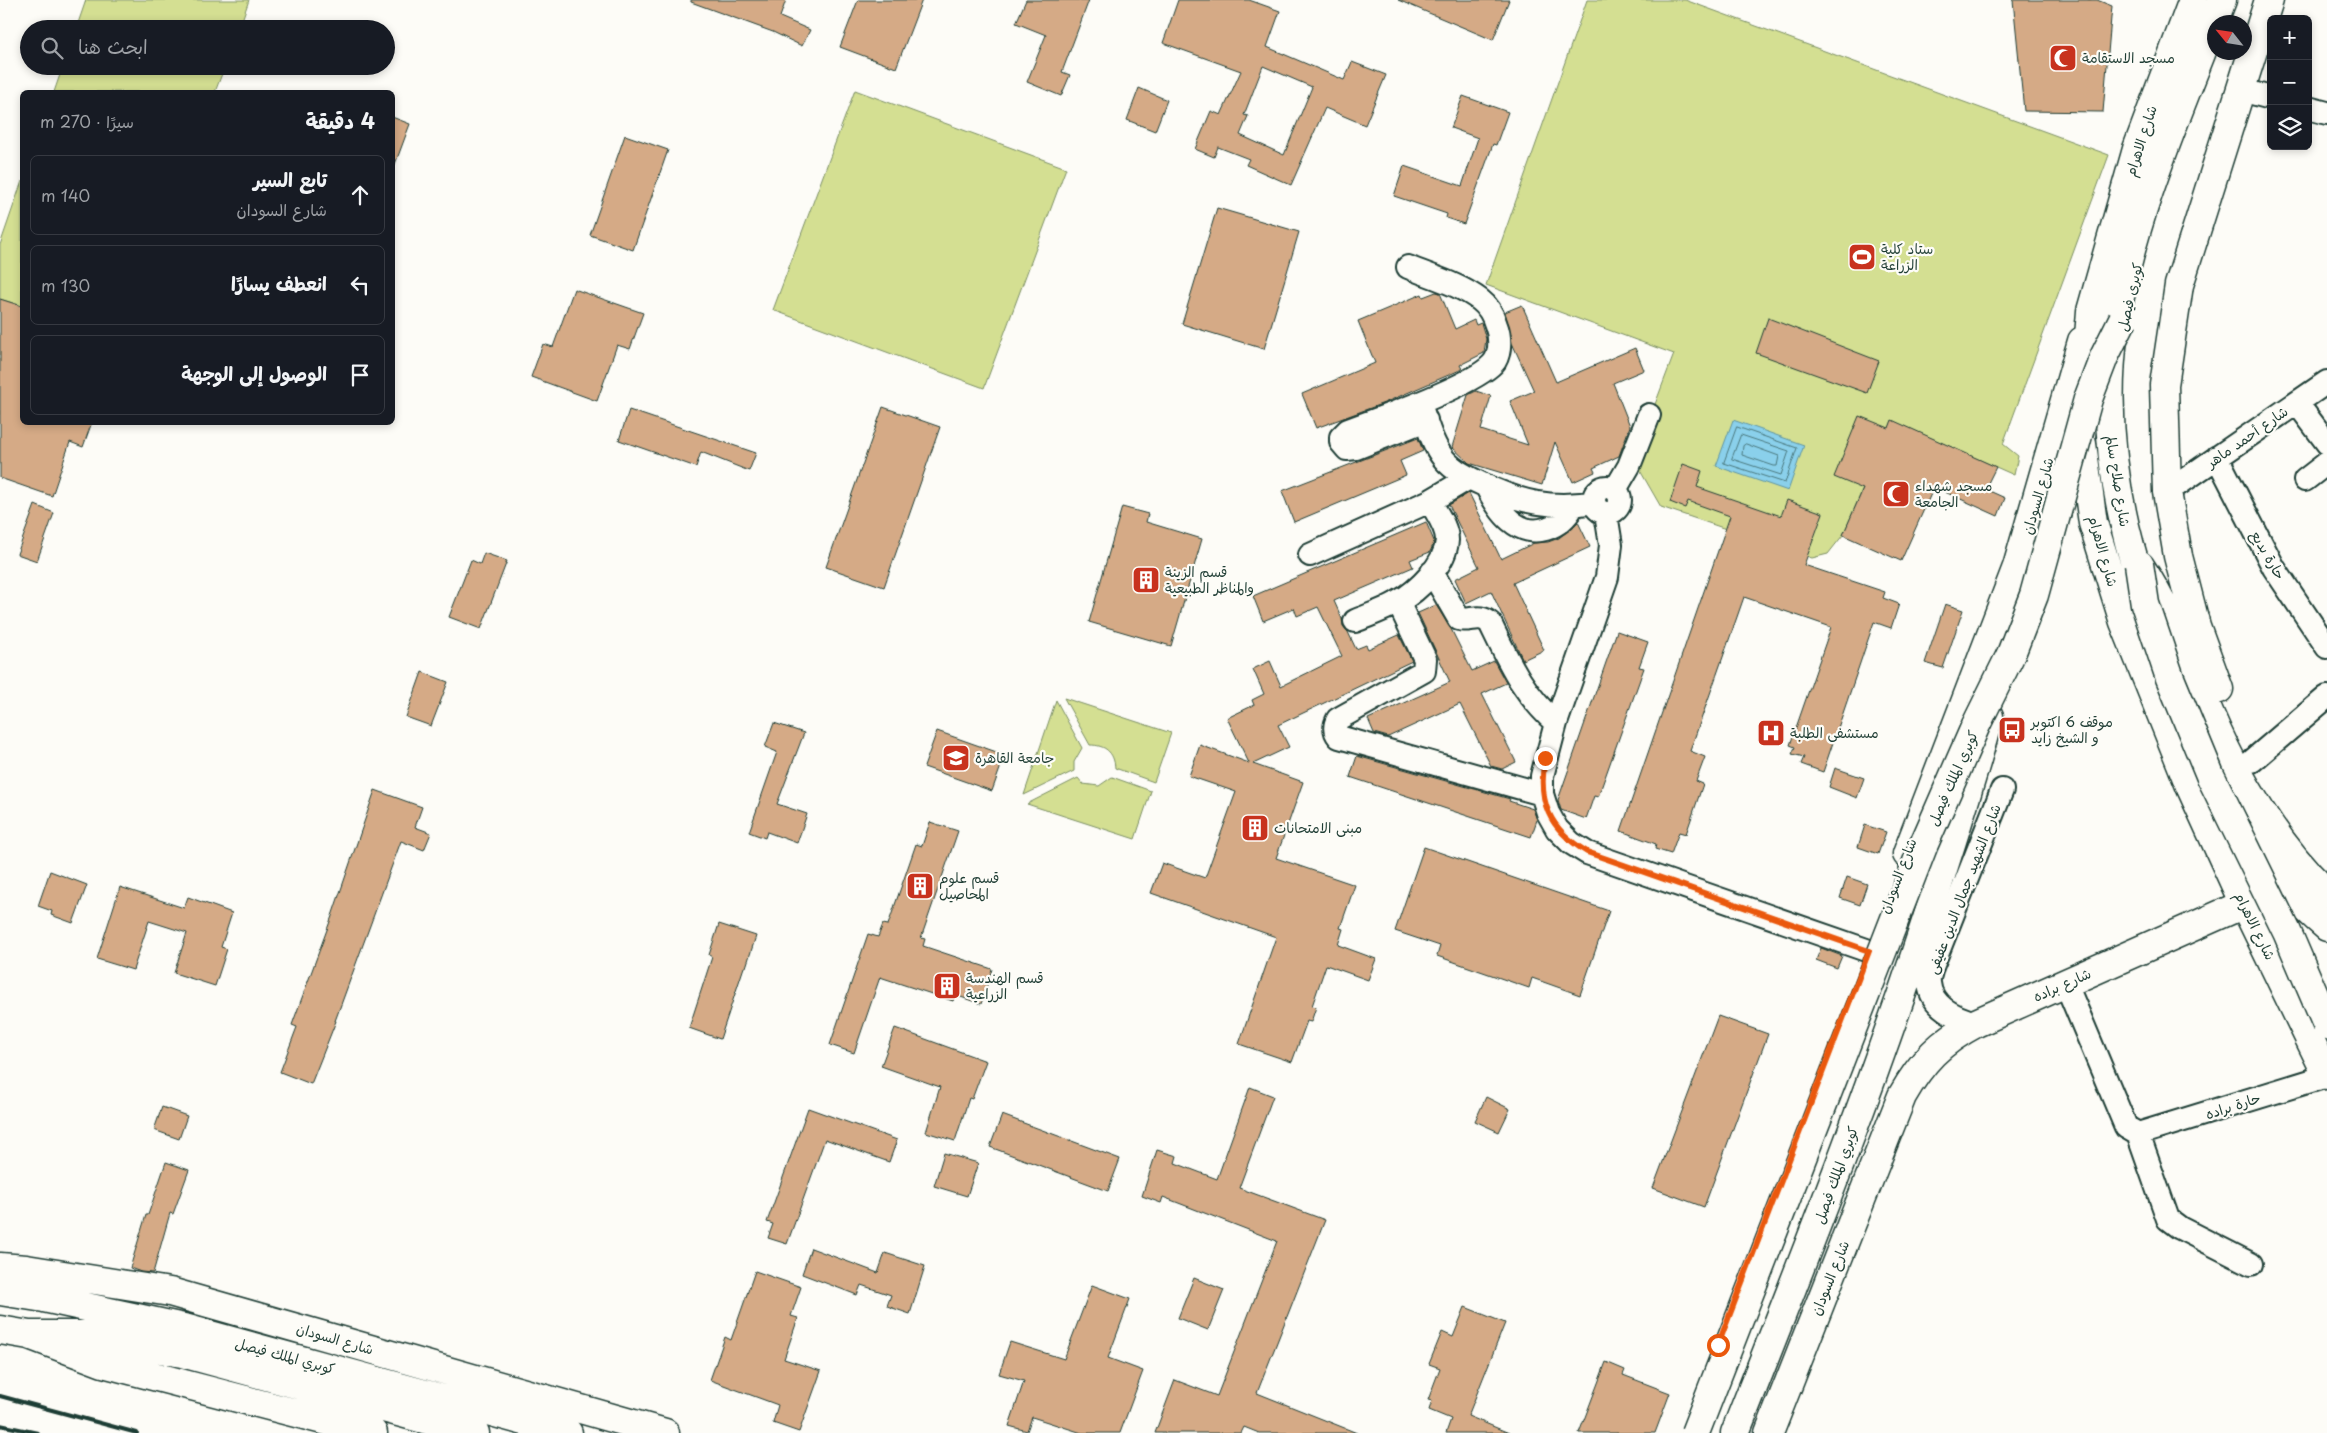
<!DOCTYPE html>
<html lang="ar">
<head>
<meta charset="utf-8">
<style>
	:root { --surface:#171b24; --page:#242831; --text:#f1f3f6; --muted:#9ea1a6; --line:#363941 }
	body { margin:0; font-family:"Playpen Sans","Playpen Sans Arabic",sans-serif; background:var(--page); color:var(--text); direction:rtl }
	.controls { position:absolute; right:15px; top:15px; display:grid; overflow:hidden; border-radius:8px; box-shadow:0 2px 8px #0003 }
	.controls button { width:45px; height:45px; display:grid; place-items:center; padding:0; border:0; border-bottom:1px solid var(--line); background:var(--surface); color:var(--text); font:25px sans-serif }
	.compass { position:absolute; left:2207px; top:15px; width:45px; height:45px; border-radius:50%; background:var(--surface); box-shadow:0 2px 8px #0003; rotate:300deg }
	.stop { position:absolute; width:15px; height:15px; margin:-11px; border:4px solid #ea580c; border-radius:50%; background:#fff }
	.stop.end { background:#ea580c; border-color:#fff; box-shadow:0 1px 5px #0008 }
	.list { margin:0; padding:0; list-style:none }
	h2 { display:flex; justify-content:space-between; align-items:center; height:65px; margin:0; padding:0 20px; font-size:21px }
	h2 small { font-size:16px; font-weight:400; color:var(--muted) }
	.list li { display:grid; grid-template-columns:32px 1fr auto; gap:15px; align-items:center; box-sizing:border-box; height:80px; margin:0 10px 10px; padding:0 10px; border:1px solid var(--line); border-radius:8px }
	.list b { display:block; font-size:19px; white-space:nowrap }
	.list p { margin:0; font-size:16px; white-space:nowrap; color:var(--muted) }
	.list em { font-size:16px; font-style:normal; color:var(--muted) }
	.icon { flex:none; width:28px; height:28px; fill:none; stroke:currentColor; stroke-width:2; stroke-linecap:round; stroke-linejoin:round }
	.map { position:relative; flex:none; width:2327px; height:1433px; overflow:hidden; direction:ltr }
	.search { position:absolute; background:var(--surface); box-shadow:0 2px 8px #0003; left:20px; top:20px; width:375px; height:55px; display:flex; align-items:center; gap:12px; box-sizing:border-box; padding:0 18px; border-radius:28px; color:var(--muted); font-size:19px }
	.panel { position:absolute; background:var(--surface); box-shadow:0 2px 8px #0003; left:20px; top:90px; width:375px; height:335px; border-radius:8px; direction:rtl }
	.map>svg:first-child { display:block }
	.green { fill:#d4df92; stroke:#7a8e63 }
	.water { fill:#8ad0eb; stroke:#5f95a2 }
	.lines { fill:none; stroke-linecap:round; stroke-linejoin:round }
	.shore { stroke:#4a787d; stroke-width:1 }
	.building { fill:#d5aa86; stroke:#1f3d34; fill-rule:evenodd }
	.minor-casing { stroke:#1f3d34; stroke-width:26 }
	.primary-casing { stroke:#1f3d34; stroke-width:31 }
	.trunk-casing { stroke:#1f3d34; stroke-width:31 }
	.minor { stroke:#fdfcf7; stroke-width:22 }
	.primary { stroke:#fdfcf7; stroke-width:28 }
	.trunk { stroke:#fdfcf7; stroke-width:28 }
	.rail { stroke:#1f3d34; stroke-width:4 }
	.primary-bridge-casing { stroke:#1f3d34; stroke-width:31; stroke-linecap:butt }
	.primary-bridge { stroke:#fdfcf7; stroke-width:28 }
	.route { stroke:#ea580c; stroke-width:6 }
	.labels { text-anchor:middle; stroke-width:4.5; stroke-linejoin:round; paint-order:stroke }
	.poi-label { font-size:14px; fill:#1f3d34; stroke:#fdfcf7; text-anchor:start }
	.street-label { font-size:14px; fill:#1f3d34; stroke:#fdfcf7 }
</style>
</head>
<body>
<div class="map">
<svg width="2327" height="1433" viewBox="0 0 2327 1433">
	<rect width="100%" height="100%" fill="#fdfcf7"/>
	<filter id="ink" filterUnits="userSpaceOnUse"><feTurbulence type="fractalNoise" baseFrequency=".02" numOctaves="2"/><feDisplacementMap in="SourceGraphic" scale="10" xChannelSelector="R" yChannelSelector="G"/><feConvolveMatrix kernelMatrix="1 2 1 2 8 2 1 2 1" color-interpolation-filters="sRGB"/></filter>
	<g filter="url(#ink)">
		<path class="green" d="M86,0H249L239,29H76Z
			M1587,0H1685L2109,155L2003,444L2018,456L2014,475L1892,421L1843,535L1828,554L1812,558L1661,507L1634,460L1674,354L1486,285Z
			M63,66H225L215,92H54Z
			M855,90L1066,168L984,388L773,310Z
			M22,181V306L0,299V245Z
			M1064,698L1171,733L1154,782L1115,768C1114,752 1105,745 1090,745Z
			M1056,700L1082,748L1074,762V771L1024,795Z
			M1112,777L1151,791L1135,839L1027,804L1078,778L1083,784L1099,786Z"/>
		<path class="water" d="M1733,420L1804,445L1788,491L1716,466Z"/>
		<g class="lines">
			<path class="shore" d="M1737,427L1797,448L1785,483L1724,463Z
				M1741,435L1789,451L1781,475L1732,459Z
				M1746,444L1779,456L1777,466H1774L1742,455L1743,446Z"/>
		</g>
		<path class="building" d="M691,0H786L780,17L810,30L802,46L773,32L691,2Z
			M858,0H922L896,68L840,47Z
			M1026,0H1089L1062,72L1070,75L1061,96L1027,82L1046,35L1016,23Z
			M1178,0H1249L1280,11L1267,47L1344,80L1352,62L1386,75L1365,125L1325,108L1291,185L1246,165L1249,159L1218,147L1214,157L1195,149L1211,111L1221,115L1241,71L1163,43ZM1263,66L1312,87L1284,155L1240,135L1248,116L1244,115Z
			M1398,0H1509L1493,40Z
			M2013,0H2097L2112,6L2103,112L2024,111Z
			M1139,88L1167,100L1155,131L1127,120Z
			M1463,96L1508,112L1496,145L1493,144L1464,224L1446,218L1447,214L1394,196L1404,166L1462,186L1478,138L1451,128Z
			M392,117L410,124L394,167H392Z
			M625,135L668,150L633,250L590,235Z
			M1217,208L1299,232L1264,349L1182,324Z
			M574,289L643,313L630,349L617,345L597,401L531,377L543,344L553,347Z
			M1436,292L1440,293L1455,329L1474,320L1476,325L1481,323L1486,339L1484,353L1460,365L1462,369L1451,374L1384,403L1316,428L1302,394L1375,363L1358,321L1422,294L1423,297Z
			M0,299L22,306V422H92L83,447L70,442L52,496L0,478Z
			M1522,305L1556,382L1635,348L1644,370L1613,383L1630,426L1619,456L1593,468L1595,472L1573,482L1555,442L1542,485L1469,463L1452,447L1468,395L1476,391L1491,396L1481,430L1528,445L1510,401L1534,391L1512,343L1505,312Z
			M1768,318L1879,361L1867,393L1756,353Z
			M883,407L940,427L884,587L826,567Z
			M629,410L756,453L749,471L701,452L696,467L619,440Z
			M1859,416L1889,428L1892,420L1996,467L1985,489L2005,498L1998,516L1934,487L1901,561L1843,535L1863,489L1834,477Z
			M1418,438L1423,451L1400,461L1406,475L1294,522L1282,491Z
			M1683,464L1702,471L1697,487L1781,516L1787,500L1823,513L1804,565L1885,592L1883,598L1899,604L1891,628L1874,622L1823,772L1801,764L1804,757L1792,754L1795,747L1790,745L1831,627L1744,597L1690,751L1705,757L1696,781L1703,784L1686,834L1679,832L1671,854L1655,849L1656,844L1621,831L1730,516L1688,501L1685,508L1670,502Z
			M1469,493L1501,559L1534,543L1548,542L1559,538L1578,522L1590,547L1513,583L1544,650L1523,660L1491,591L1466,603L1455,579L1479,567L1449,505Z
			M35,505L54,513L37,561L17,554Z
			M1122,507L1148,514L1146,522L1202,539L1171,646L1089,622Z
			M1426,522L1434,541L1433,545L1430,552L1410,560L1413,567L1334,601L1342,619L1343,626L1348,632L1356,649L1366,645L1368,649L1399,635L1412,661L1278,725L1289,747L1253,764L1303,782L1276,858L1355,885L1340,928L1343,929L1338,945L1376,959L1368,980L1326,965L1312,1006L1316,1007L1311,1022L1307,1021L1292,1062L1239,1044L1276,937L1151,893L1162,863L1205,878L1236,792L1189,776L1200,745L1249,763L1227,718L1254,705L1252,700L1264,694L1253,669L1270,661L1281,686L1342,656L1318,607L1297,616L1294,608L1263,621L1253,596Z
			M484,553L507,561L481,629L449,617L471,560L480,564Z
			M1945,604L1963,610L1943,668L1925,663Z
			M1436,605L1451,629L1472,671L1494,661L1506,683L1482,694L1516,762L1502,769L1491,766L1460,704L1388,737L1374,733L1368,719L1450,682L1418,613Z
			M1617,631L1648,642L1639,667L1644,668L1598,797L1594,796L1586,819L1561,810L1558,800Z
			M422,672L448,682L431,726L406,717Z
			M774,723L804,733L777,804L807,814L797,843L767,832L765,838L749,832L777,752L765,747Z
			M937,731L1005,755L992,791L924,767Z
			M1357,756L1510,799L1509,801L1533,809L1537,820L1531,837L1350,777Z
			M1835,768L1864,778L1857,798L1829,787Z
			M375,790L422,807L415,827L431,833L424,850L401,841L335,1021H336L311,1084L280,1072L297,1027L292,1025L332,916Z
			M930,822L958,831L921,938L925,939L923,946L992,969L981,1004L955,995L953,1001L880,977L854,1053L830,1045L868,934L878,937L883,924L888,925L916,844L922,846Z
			M1865,825L1886,832L1878,854L1858,847Z
			M1424,847L1609,911L1580,995L1532,978L1529,988L1437,956L1440,946L1395,931Z
			M50,871L87,885L73,923L51,915L52,911L38,906Z
			M1847,877L1867,884L1860,905L1840,898Z
			M120,887L184,908L188,897L232,913L221,947L227,949L215,986L174,973L187,933L149,921L133,970L97,959Z
			M719,924L756,936L746,967H744L720,1039L689,1028L712,957L709,955Z
			M1821,948L1842,956L1837,968L1816,960Z
			M1718,1016L1768,1034L1704,1207L1653,1188Z
			M895,1028L986,1061L972,1099L969,1098L955,1141L926,1132L940,1087L881,1066Z
			M1250,1087L1273,1096L1239,1188L1325,1220L1257,1393L1357,1433H1259L1244,1427L1241,1433H1155L1175,1380L1217,1396L1277,1241L1163,1197L1161,1203L1142,1196L1157,1150L1177,1156L1175,1163L1217,1179Z
			M1486,1097L1510,1109L1499,1132L1475,1121Z
			M162,1107L187,1116L179,1139L154,1130Z
			M808,1108L897,1140L889,1162L825,1139L787,1244L768,1238L773,1224L767,1222Z
			M1002,1115L1120,1159L1108,1191L990,1147Z
			M944,1153L978,1163L967,1196L934,1186Z
			M166,1162L189,1170L173,1214L170,1213L153,1273L141,1272L130,1268L146,1215H148Z
			M811,1248L878,1273L885,1253L925,1266L910,1314L887,1306L891,1295L861,1285L857,1295L802,1274Z
			M755,1271L801,1287L791,1316L798,1318L784,1359L821,1371L799,1432L773,1423L778,1405L710,1380L725,1337L731,1340Z
			M1194,1278L1224,1290L1208,1330L1178,1318Z
			M1092,1285L1130,1299L1108,1358L1143,1371L1120,1433H1082L1032,1417L1027,1431L1009,1426L1024,1381L999,1374L1010,1342L1064,1359Z
			M1465,1307L1505,1323L1468,1416L1509,1433H1446L1451,1419L1429,1410L1432,1401L1428,1400L1440,1368L1429,1364L1442,1332L1453,1337Z
			M1606,1362L1625,1370L1623,1375L1670,1393L1655,1433H1579Z"/>
		<g class="lines">
			<defs>
				<path id="minor" d="M2241,90L2271,98
					M2308,108L2327,113
					M1408,267C1432,277 1459,284 1480,300C1488,306 1493,315 1496,325C1500,335 1501,351 1495,361C1480,383 1376,420 1348,430L1341,437V442L1347,449L1356,448L1426,420
					M2297,403L2327,443
					M1421,407C1427,424 1432,444 1444,459C1454,471 1469,478 1482,484C1519,502 1553,510 1594,502
					M2217,457L2274,568L2327,647
					M2305,480L2327,463
					M1486,486C1493,498 1500,512 1511,521C1533,540 1561,528 1573,506
					M1594 500a13 13 0 1 1 26 0a13 13 0 1 1-26 0Z
					M1615,490L1629,466L1649,415
					M2167,492L2327,382
					M1606,514L1611,545L1607,577L1556,723L1542,776V794L1548,813L1557,829L1571,843L1587,853L1869,951
					M1310,555L1430,501L1469,478
					M1432,572L1459,619C1471,622 1479,613 1490,623C1509,662 1523,694 1556,723
					M1398,602L1425,659L1424,671L1338,719C1334,726 1334,731 1339,737L1542,794
					M1355,621C1369,615 1385,610 1398,602C1418,591 1446,564 1447,540C1447,526 1436,513 1430,501
					M2252,761L2327,697
					M2066,984L2126,1127L2138,1134L2327,1076
					M1976,1023C1957,1018 1931,1007 1929,983C1928,979 1931,972 1932,967L2002,790
					M2138,1134L2168,1219L2180,1228L2251,1264"/>
				<path id="primary" d="M1907,854L2017,567L2082,341
					M0,1267L26,1269L170,1292L665,1433
					M0,1291L44,1298L188,1329L568,1433
					M0,1330L29,1335L103,1363L373,1433
					M29,1335H85L182,1353L475,1433
					M1735,1433C1806,1253 1878,1073 1937,888C1955,831 1974,774 1989,716
					M1769,1433L1902,1096C1922,1061 1940,1042 1976,1023L2244,904L2327,1075"/>
				<path id="trunk" d="M2193,0L2137,149L2091,311L2081,437L2093,523L2124,622L2190,786L2244,904
					M2140,566C2171,612 2189,665 2211,717C2236,776 2279,849 2327,893
					M2143,589C2115,506 2102,419 2114,331C2130,218 2181,107 2222,0
					M2219,689L2196,626L2178,556L2167,492L2164,385L2179,285L2269,0
					M2252,837C2270,873 2297,901 2327,927"/>
			</defs>
			<use href="#minor" class="minor-casing"/>
			<use href="#primary" class="primary-casing"/>
			<use href="#trunk" class="trunk-casing"/>
			<use href="#minor" class="minor"/>
			<use href="#primary" class="primary"/>
			<use href="#trunk" class="trunk"/>
			<path class="rail" d="M0,1396L137,1433
				M0,1425L38,1433"/>
			<defs>
				<path id="primary-bridge" d="M2139,564L2145,604L2170,678L2210,775L2287,932L2327,1025
					M1695,1433L1924,844L1976,725L2011,654L2034,595L2088,399L2104,357L2123,319"/>
			</defs>
			<use href="#primary-bridge" class="primary-bridge-casing"/>
			<use href="#primary-bridge" class="primary-bridge"/>
		</g>
	</g>
	<g class="lines" filter="url(#ink)">
		<path class="route" d="M1545,758C1537,802 1549,829 1587,852L1869,951L1718,1345"/>
	</g>
	<defs>
		<symbol id="mosque-square" viewBox="-11 -11 22 22"><rect x="-9" y="-9" width="18" height="18" rx="4" fill="#c8321e" stroke="#fdfcf7"/><path d="M3.5-4.9A6 6 0 1 0 3.5 4.9A5 5 0 1 1 3.5-4.9Z" fill="#fff"/></symbol>
		<symbol id="stadium-square" viewBox="-11 -11 22 22"><rect x="-9" y="-9" width="18" height="18" rx="4" fill="#c8321e" stroke="#fdfcf7"/><path d="M0-5a6.5 5 0 1 0 0 10a6.5 5 0 1 0 0-10ZM-3.5-1.8h7v3.6h-7Z" fill="#fff"/></symbol>
		<symbol id="building-square" viewBox="-11 -11 22 22"><rect x="-9" y="-9" width="18" height="18" rx="4" fill="#c8321e" stroke="#fdfcf7"/><path d="M-4-6H4V6H1V3H-1V6H-4ZM-2.5-4.3h1.7v1.8h-1.7ZM.8-4.3h1.7v1.8H.8ZM-2.5-1h1.7V.8h-1.7ZM.8-1h1.7V.8H.8Z" fill="#fff"/></symbol>
		<symbol id="bus-square" viewBox="-11 -11 22 22"><rect x="-9" y="-9" width="18" height="18" rx="4" fill="#c8321e" stroke="#fdfcf7"/><path d="M-5-6H5V4H4V6H2V4H-2V6H-4V4H-5ZM-3.5-4V0h7V-4ZM-3.5 1.2v1.5H-2V1.2ZM2 1.2v1.5H3.5V1.2Z" fill="#fff"/></symbol>
		<symbol id="hospital-square" viewBox="-11 -11 22 22"><rect x="-9" y="-9" width="18" height="18" rx="4" fill="#c8321e" stroke="#fdfcf7"/><path d="M-5-5h3v3.5h4V-5h3V5h-3V1.5h-4V5h-3Z" fill="#fff"/></symbol>
		<symbol id="university-square" viewBox="-11 -11 22 22"><rect x="-9" y="-9" width="18" height="18" rx="4" fill="#c8321e" stroke="#fdfcf7"/><path d="M0-5L7-2L0 1L-7-2ZM-4 1L0 2.5L4 1V4Q0 6-4 4Z" fill="#fff"/></symbol>
	</defs>
	<g fill-rule="evenodd">
		<use href="#mosque-square" x="2047" y="42" width="32" height="32"/>
		<use href="#stadium-square" x="1846" y="241" width="32" height="32"/>
		<use href="#mosque-square" x="1880" y="478" width="32" height="32"/>
		<use href="#building-square" x="1130" y="564" width="32" height="32"/>
		<use href="#bus-square" x="1996" y="714" width="32" height="32"/>
		<use href="#hospital-square" x="1755" y="717" width="32" height="32"/>
		<use href="#university-square" x="940" y="742" width="32" height="32"/>
		<use href="#building-square" x="1239" y="812" width="32" height="32"/>
		<use href="#building-square" x="904" y="870" width="32" height="32"/>
		<use href="#building-square" x="931" y="970" width="32" height="32"/>
	</g>
	<g class="labels">
		<g class="poi-label">
			<text x="2082" y="63">مسجد الاستقامة</text>
			<text x="1881" y="254">ستاد كلية<tspan x="1881" dy="16">الزراعة</tspan></text>
			<text x="1915" y="491">مسجد شهداء<tspan x="1915" dy="16">الجامعة</tspan></text>
			<text x="1165" y="577">قسم الزينة<tspan x="1165" dy="16">والمناظر الطبيعية</tspan></text>
			<text x="2031" y="727">موقف 6 اكتوبر<tspan x="2031" dy="16">و الشيخ زايد</tspan></text>
			<text x="1790" y="738">مستشفى الطلبة</text>
			<text x="975" y="763">جامعة القاهرة</text>
			<text x="1274" y="833">مبنى الامتحانات</text>
			<text x="939" y="883">قسم علوم<tspan x="939" dy="16">المحاصيل</tspan></text>
			<text x="966" y="983">قسم الهندسة<tspan x="966" dy="16">الزراعية</tspan></text>
		</g>
		<g class="street-label">
			<text transform="translate(2141 141) rotate(-72)" y="5">شارع الاهرام</text>
			<text transform="translate(2130 297) rotate(-77)" y="5">كوبرى فيصل</text>
			<text transform="translate(2247 437) rotate(-35)" y="5">شارع أحمد ماهر</text>
			<text transform="translate(2118 481) rotate(81)" y="5">شارع صلاح سالم</text>
			<text transform="translate(2038 496) rotate(-74)" y="5">شارع السودان</text>
			<text transform="translate(2103 551) rotate(74)" y="5">شارع الاهرام</text>
			<text transform="translate(2268 555) rotate(60)" y="5">حارة بديع</text>
			<text transform="translate(1953 778) rotate(-66)" y="5">كوبري الملك فيصل</text>
			<text transform="translate(1898 876) rotate(-69)" y="5">شارع السودان</text>
			<text transform="translate(1964 889) rotate(-69)" y="5">شارع الشهيد جمال الدين عفيفى</text>
			<text transform="translate(2255 926) rotate(64)" y="5">شارع الاهرام</text>
			<text transform="translate(2062 985) rotate(-24)" y="5">شارع براده</text>
			<text transform="translate(2233 1106) rotate(-18)" y="5">حارة براده</text>
			<text transform="translate(1836 1175) rotate(-70)" y="5">كوبري الملك فيصل</text>
			<text transform="translate(1830 1278) rotate(-68)" y="5">شارع السودان</text>
			<text transform="translate(335 1339) rotate(16)" y="5">شارع السودان</text>
			<text transform="translate(285 1356) rotate(15)" y="5">كوبري الملك فيصل</text>
		</g>
	</g>
</svg>
<div class="controls">
<button>+</button>
<button>−</button>
<button><svg class="icon" aria-label="layers" viewBox="0 0 24 24"><path d="M12 4l9 5-9 5-9-5zM3 14l9 5 9-5"/></svg></button>
</div>
<svg class="compass" viewBox="-18 -18 36 36"><path d="M0-13l5 13h-10z" fill="#e53935"/><path d="M0 13l5-13h-10z" fill="#9ea1a6"/></svg>
<div class="stop" style="left:1718px;top:1345px"></div>
<div class="stop end" style="left:1545px;top:758px"></div>
<div class="search"><svg class="icon" aria-label="search" viewBox="0 0 24 24"><circle cx="10" cy="10" r="6"/><path d="M15 15l6 6"/></svg>ابحث هنا</div>
<section class="panel">
<h2>4 دقيقة<small>سيرًا · 270 m</small></h2>
<ul class="list">
<li><svg class="icon" aria-label="ahead" viewBox="0 0 24 24"><path d="M12 20V5M6 11l6-6 6 6"/></svg><div><b>تابع السير</b><p>شارع السودان</p></div><em>140 m</em></li>
<li><svg class="icon" aria-label="left" viewBox="0 0 24 24"><path d="M17 20v-9H6M10 6l-5 5 5 5"/></svg><div><b>انعطف يسارًا</b></div><em>130 m</em></li>
<li><svg class="icon" aria-label="arrive" viewBox="0 0 24 24"><path d="M6 21V4h12l-3 4 3 4H6"/></svg><div><b>الوصول إلى الوجهة</b></div></li>
</ul>
</section>
</div>
</body>
</html>
